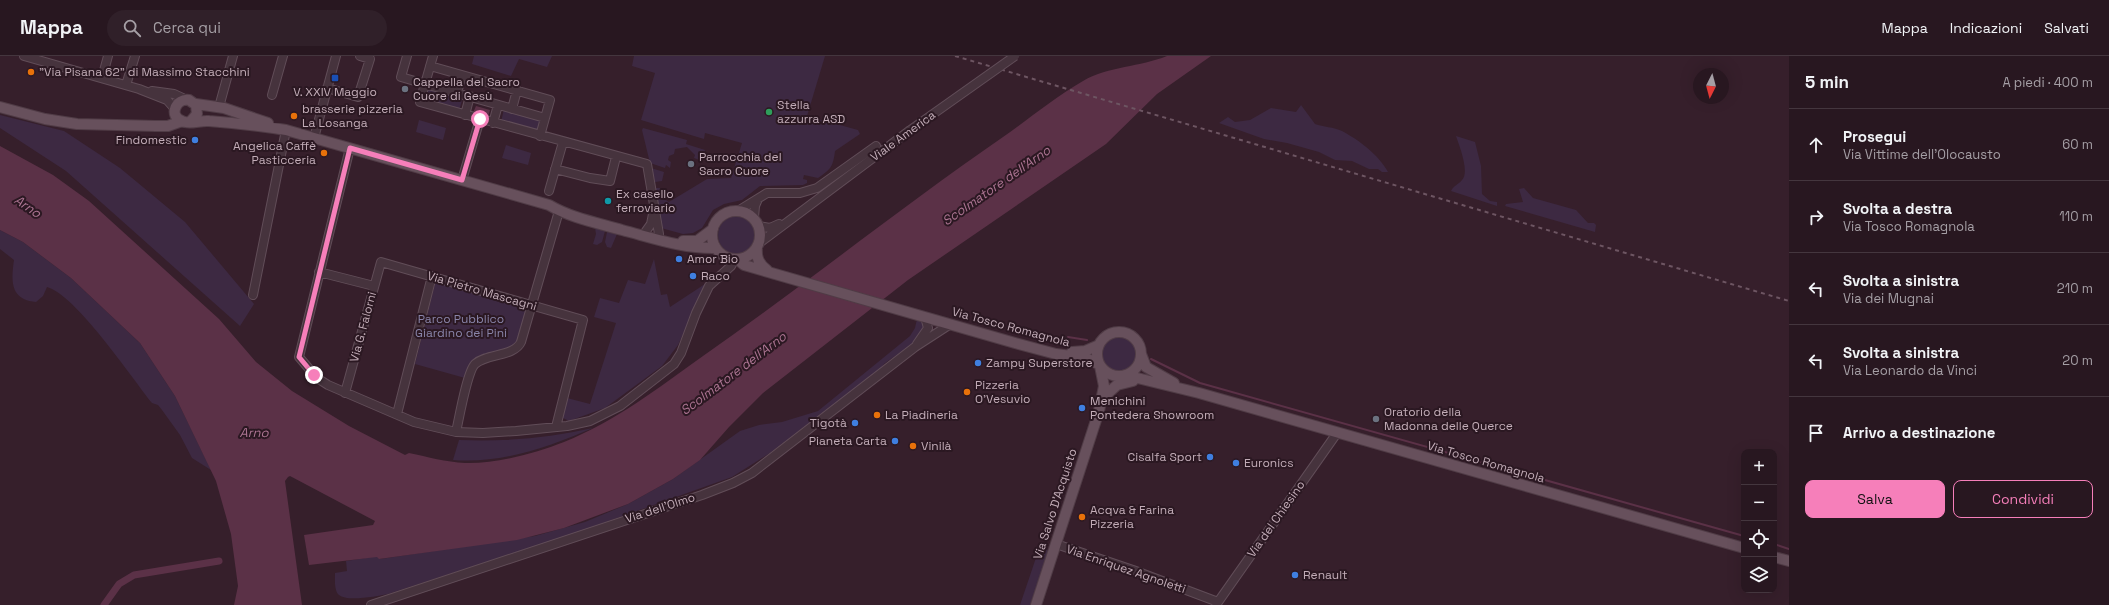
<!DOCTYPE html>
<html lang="it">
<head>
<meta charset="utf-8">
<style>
	:root { --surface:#281720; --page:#302029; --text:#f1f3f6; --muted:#a59fa5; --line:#44363e; --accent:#f67fba }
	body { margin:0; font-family:"Space Grotesk",sans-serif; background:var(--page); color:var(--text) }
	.controls { position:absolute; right:12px; bottom:12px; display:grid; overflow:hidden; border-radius:8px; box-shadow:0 4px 16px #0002 }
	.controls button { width:36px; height:36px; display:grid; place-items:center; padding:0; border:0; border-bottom:1px solid var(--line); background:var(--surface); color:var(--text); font:20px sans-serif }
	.compass { position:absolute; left:1693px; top:12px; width:36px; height:36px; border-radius:50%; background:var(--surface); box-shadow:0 4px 16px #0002; rotate:186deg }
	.stop { position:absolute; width:12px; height:12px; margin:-9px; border:3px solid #f67fba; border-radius:50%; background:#fff }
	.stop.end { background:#f67fba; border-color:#fff; box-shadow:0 1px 4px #0008 }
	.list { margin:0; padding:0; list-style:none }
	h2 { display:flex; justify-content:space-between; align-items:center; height:52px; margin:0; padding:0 16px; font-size:17px }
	h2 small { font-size:13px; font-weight:400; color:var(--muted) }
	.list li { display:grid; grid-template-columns:26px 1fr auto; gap:12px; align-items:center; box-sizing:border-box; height:72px; padding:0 16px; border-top:1px solid var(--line) }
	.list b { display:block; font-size:15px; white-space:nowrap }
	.list p { margin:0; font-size:13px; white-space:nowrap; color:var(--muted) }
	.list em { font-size:13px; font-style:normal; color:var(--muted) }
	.actions { display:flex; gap:8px; padding:12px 16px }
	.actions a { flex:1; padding:9px 0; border:1px solid var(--accent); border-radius:8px; text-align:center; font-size:14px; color:var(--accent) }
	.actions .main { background:var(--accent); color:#111 }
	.icon { flex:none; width:22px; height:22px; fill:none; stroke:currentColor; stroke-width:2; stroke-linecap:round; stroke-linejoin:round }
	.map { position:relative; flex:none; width:1789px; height:549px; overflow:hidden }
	header { display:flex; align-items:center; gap:24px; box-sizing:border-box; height:56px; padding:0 20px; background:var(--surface); border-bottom:1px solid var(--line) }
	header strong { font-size:19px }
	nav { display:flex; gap:22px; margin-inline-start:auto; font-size:14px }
	.search { width:280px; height:36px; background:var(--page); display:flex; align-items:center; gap:10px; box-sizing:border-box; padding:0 14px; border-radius:22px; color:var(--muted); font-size:15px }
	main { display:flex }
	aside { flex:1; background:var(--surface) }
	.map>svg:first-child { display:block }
	.green { fill:#3d2942 }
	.water { fill:#5b3147 }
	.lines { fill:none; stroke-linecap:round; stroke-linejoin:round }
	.stream { stroke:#5b3147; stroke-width:2 }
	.canal { stroke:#5b3147; stroke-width:7 }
	.minor-casing { stroke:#614d58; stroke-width:10 }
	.major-casing { stroke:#503c46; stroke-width:12 }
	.minor { stroke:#46333d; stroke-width:8 }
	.major { stroke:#67505c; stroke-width:10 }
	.rail { stroke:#6d5562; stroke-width:2; stroke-dasharray:4 4; stroke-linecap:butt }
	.minor-bridge-casing { stroke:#614d58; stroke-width:10; stroke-linecap:butt }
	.minor-bridge { stroke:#46333d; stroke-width:8 }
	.route { stroke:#f67fba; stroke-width:5 }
	.food-dot { fill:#e8710a; stroke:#2b1822; stroke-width:1.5 }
	.transit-dot { fill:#1a4fb4; stroke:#2b1822; stroke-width:1.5 }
	.worship-dot { fill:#6b7280; stroke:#2b1822; stroke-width:1.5 }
	.leisure-dot { fill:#2e9e5b; stroke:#2b1822; stroke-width:1.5 }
	.shop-dot { fill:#3f7fe0; stroke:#2b1822; stroke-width:1.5 }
	.culture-dot { fill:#0f9aa8; stroke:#2b1822; stroke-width:1.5 }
	.labels { text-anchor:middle; stroke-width:4; stroke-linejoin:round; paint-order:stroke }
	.poi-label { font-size:12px; fill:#c3adb8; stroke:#2b1822; text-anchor:start }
	.street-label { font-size:12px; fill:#c3adb8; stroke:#2b1822 }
	.park-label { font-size:12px; fill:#8984a9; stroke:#2b1822 }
	.water-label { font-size:13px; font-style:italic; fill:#ac7492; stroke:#2b1822 }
</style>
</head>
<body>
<header>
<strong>Mappa</strong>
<div class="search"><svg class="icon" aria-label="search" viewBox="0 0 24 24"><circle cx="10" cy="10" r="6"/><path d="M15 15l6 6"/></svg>Cerca qui</div>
<nav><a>Mappa</a><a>Indicazioni</a><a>Salvati</a></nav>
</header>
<main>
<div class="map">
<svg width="1789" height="549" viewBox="0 0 1789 549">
	<rect width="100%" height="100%" fill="#361f2b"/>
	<path class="green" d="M474,0H552L547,11L519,3L511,20L472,8Z
		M634,0H825L807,60L858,74L860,78L835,95C833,111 831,113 818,122L804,119L803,123L807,124V127L803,129L760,130L742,144L724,148L713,154L702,172L693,177L683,178L661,172L655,132H660L662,142L669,146L707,123L731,122L742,87L705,77L704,83L641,64L655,17L632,10Z
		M428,31L463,41L459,55L424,45Z
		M1301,49L1315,68C1323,71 1334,71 1342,75C1359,84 1379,99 1388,116H1382L1378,113H1369L1352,105L1335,104L1319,96L1287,87L1264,83L1219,67L1228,61L1235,66L1250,64L1271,52L1296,56Z
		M504,53L542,64L539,77L501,66Z
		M0,59L64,75L120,112L185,166L254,248L240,270L66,115L0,72Z
		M419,64L446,72L443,84L416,76Z
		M643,72L687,84L686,88L705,94L702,105L694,102L695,99L687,91L675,93L674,98L669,100L668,104L671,106L670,112L666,109L665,112L650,107L642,74Z
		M1456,80L1475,86L1481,110L1482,138L1490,145L1497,146V150L1451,135C1454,129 1458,129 1462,124C1470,116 1459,89 1456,80Z
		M506,89L531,97L528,109L502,102Z
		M651,112L664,116L662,125L655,126Z
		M1524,132L1533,142L1576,154L1588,167H1594L1596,169L1595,176L1505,150L1506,148L1523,146L1519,133Z
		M718 179a19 19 0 1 1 38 0a19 19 0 1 1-38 0Z
		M595,172L605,175L602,186L597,189L593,188L596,178Z
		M0,174L23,186L71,222L140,287L175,340L211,414L192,402L180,379L162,354L158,349L152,347C132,322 75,238 47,231L43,240L36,246C10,244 11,225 14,204L0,193Z
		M607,176L617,178L611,192L607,191L605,186Z
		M654,203L661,239L667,238L670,251L708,226L678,289L662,310L605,352L569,365L561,361L567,342L590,348L616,267L594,261L600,242L619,247L628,224L645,228Z
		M436,224L528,251L518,287L514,291L487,298L465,322L415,308Z
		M917,263L922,264L924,270C919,288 898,297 884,308L882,311L770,397L732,421L578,476L388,538C378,540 347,546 339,539C334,535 335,523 335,517L347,515L346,505L378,500L380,503L535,480L585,466L628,448L673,423L740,375L759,369L782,366L818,355L910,280L915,272Z
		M1100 298a19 19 0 1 1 38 0a19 19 0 1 1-38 0Z
		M593,372C549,391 501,408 453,404L459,384C503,386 549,382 593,372Z
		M1040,490L1046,491L1048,496L1030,549H1020Z"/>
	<path class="water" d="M1167,0H1211L1157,38L1106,88L908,224L763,337L729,371L700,404L673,423L628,448L564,472L517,484L379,503L377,501L309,509L304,479L373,469L375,465L290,420L288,421L285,425L302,549H234L238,530L231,478L216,425L175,340L140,287L71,222L23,186L0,174V90L53,119L89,145L219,263L256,306L292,335L349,370L405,399L409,397C428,401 446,406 465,407C496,408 536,397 564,386C616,365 658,332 703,300C805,229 901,151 1003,81C1029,63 1055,41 1083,25C1109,10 1140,11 1167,0Z
		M476,50L490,54L488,61L473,57Z"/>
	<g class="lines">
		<path class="stream" d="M1068,281L1087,284
			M1151,303L1200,327L1744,480
			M1774,488L1789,493"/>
		<path class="canal" d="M104,549L119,528L134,519L219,505"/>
		<defs>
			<path id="minor" d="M24,0L139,33L167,44L175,53
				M407,0L401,21L425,28L433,0
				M430,10L550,44L540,80
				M102,22L108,0
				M126,29L135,0
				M327,32L358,41L370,3L360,0
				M152,35L174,38L187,44
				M457,37L462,19
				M272,39L283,0
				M219,51L233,0
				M512,53L517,34
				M465,59L470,40
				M545,62L425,28L420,46L647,108L659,178
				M493,67L498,49
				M314,82L336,0
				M350,92L299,301L317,322L328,329L414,366L456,376L483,377L516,375L567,370L590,365L620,350L674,308L681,297L696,257L709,230L731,210L735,203
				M555,113L590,122L610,125L616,101
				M462,124L480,63
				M549,135L563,86
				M738,155L767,137H800L817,132L876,90
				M754,162L755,150L758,143
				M758,170L770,172L779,168
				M646,175L651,168L653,158
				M758,188L909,75
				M319,216L374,230
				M253,239L286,74
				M917,288L928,272L925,261
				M345,337L381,206L583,264L556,371
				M397,358L432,220
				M456,376C459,363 467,316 475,308C487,297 514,301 521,286L559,155
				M1056,488L1133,514L1218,546
				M371,549L702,439L733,427L752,417L915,291L949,269
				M1216,549L1337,377"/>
			<path id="major" d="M196,48L224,52L268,67
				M0,51L45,63L77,68L156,70H168L182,65
				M191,65L197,58L196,49L189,44C176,42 168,60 182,65C189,69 201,64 209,65C235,67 261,70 286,74L549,149C571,162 598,167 622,174C653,182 684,193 716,192
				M712 179a24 24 0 1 1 48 0a24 24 0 1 1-48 0Z
				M683,185H697L713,173
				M757,191C756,202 759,208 767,214
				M737,203L744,209L1015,287L1056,298L1086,302L1100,309
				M1097 298a22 22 0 1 1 44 0a22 22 0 1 1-44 0Z
				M1072,296L1085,295L1099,289
				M1141,298L1146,311L1174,327
				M1125,319L1199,337L1744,492
				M1106,339L1117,329L1133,325
				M1774,501L1789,505
				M1036,549L1099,355L1104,330L1100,310"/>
		</defs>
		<use href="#minor" class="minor-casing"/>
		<use href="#major" class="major-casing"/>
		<use href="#minor" class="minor"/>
		<use href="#major" class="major"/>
		<path class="rail" d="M955,0L1789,245"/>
		<defs>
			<path id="minor-bridge" d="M909,75L1015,0"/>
		</defs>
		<use href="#minor-bridge" class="minor-bridge-casing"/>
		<use href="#minor-bridge" class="minor-bridge"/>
	</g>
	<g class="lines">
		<path class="route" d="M314,319L299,301L350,92L462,124L480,63"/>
	</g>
	<g class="food-dot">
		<circle cx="31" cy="16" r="4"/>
		<circle cx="294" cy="60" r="4"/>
		<circle cx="324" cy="97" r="4"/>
		<circle cx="967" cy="336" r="4"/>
		<circle cx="877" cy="359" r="4"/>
		<circle cx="913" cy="390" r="4"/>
		<circle cx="1082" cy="461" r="4"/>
	</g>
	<rect class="transit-dot" x="331" y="18" width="8" height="8" rx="2"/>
	<g class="worship-dot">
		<circle cx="405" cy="33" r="4"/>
		<circle cx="691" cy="108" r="4"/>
		<circle cx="1376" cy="363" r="4"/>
	</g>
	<circle class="leisure-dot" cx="769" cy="56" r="4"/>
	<g class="shop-dot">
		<circle cx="195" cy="84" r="4"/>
		<circle cx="679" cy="203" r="4"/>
		<circle cx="693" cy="220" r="4"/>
		<circle cx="978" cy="307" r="4"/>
		<circle cx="1082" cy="352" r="4"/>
		<circle cx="855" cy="367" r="4"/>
		<circle cx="895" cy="385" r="4"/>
		<circle cx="1210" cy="401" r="4"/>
		<circle cx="1236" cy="407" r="4"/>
		<circle cx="1295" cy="519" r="4"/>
	</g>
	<circle class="culture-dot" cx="608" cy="145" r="4"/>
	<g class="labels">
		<g class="poi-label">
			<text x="39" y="20">"Via Pisana 62" di Massimo Stacchini</text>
			<text x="413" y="30">Cappella del Sacro<tspan x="413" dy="14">Cuore di Gesù</tspan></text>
			<text x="335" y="40" text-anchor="middle">V. XXIV Maggio</text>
			<text x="777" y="53">Stella<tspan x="777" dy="14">azzurra ASD</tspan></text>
			<text x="302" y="57">brasserie pizzeria<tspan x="302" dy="14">La Losanga</tspan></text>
			<text x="187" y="88" text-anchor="end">Findomestic</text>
			<text x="316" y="94" text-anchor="end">Angelica Caffè<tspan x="316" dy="14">Pasticceria</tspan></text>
			<text x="699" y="105">Parrocchia del<tspan x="699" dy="14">Sacro Cuore</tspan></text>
			<text x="616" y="142">Ex casello<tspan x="616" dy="14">ferroviario</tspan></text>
			<text x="687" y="207">Amor Bio</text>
			<text x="701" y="224">Raco</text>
			<text x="986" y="311">Zampy Superstore</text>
			<text x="975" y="333">Pizzeria<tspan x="975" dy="14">O'Vesuvio</tspan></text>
			<text x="1090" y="349">Menichini<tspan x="1090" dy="14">Pontedera Showroom</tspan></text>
			<text x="1384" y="360">Oratorio della<tspan x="1384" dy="14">Madonna delle Querce</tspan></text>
			<text x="885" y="363">La Piadineria</text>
			<text x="847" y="371" text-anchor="end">Tigotà</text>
			<text x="887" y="389" text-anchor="end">Pianeta Carta</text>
			<text x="921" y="394">Vinilà</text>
			<text x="1202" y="405" text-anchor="end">Cisalfa Sport</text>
			<text x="1244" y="411">Euronics</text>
			<text x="1090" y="458">Acqva &amp; Farina<tspan x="1090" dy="14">Pizzeria</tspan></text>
			<text x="1303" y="523">Renault</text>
		</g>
		<g class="street-label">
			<text transform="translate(903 80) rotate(-36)" y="4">Viale America</text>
			<text transform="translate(482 235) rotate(16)" y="4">Via Pietro Mascagni</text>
			<text transform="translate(363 271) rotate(-75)" y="4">Via G. Falorni</text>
			<text transform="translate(1011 271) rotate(15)" y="4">Via Tosco Romagnola</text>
			<text transform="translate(1486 406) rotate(16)" y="4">Via Tosco Romagnola</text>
			<text transform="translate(1055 448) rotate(-72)" y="4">Via Salvo D'Acquisto</text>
			<text transform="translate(660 452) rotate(-18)" y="4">Via dell'Olmo</text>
			<text transform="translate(1276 463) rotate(-55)" y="4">Via del Chiesino</text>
			<text transform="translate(1126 513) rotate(19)" y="4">Via Enriquez Agnoletti</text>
		</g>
		<g class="park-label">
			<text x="461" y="267">Parco Pubblico<tspan x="461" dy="14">Giardino dei Pini</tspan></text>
		</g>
		<g class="water-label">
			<text transform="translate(996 129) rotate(-35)" y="5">Scolmatore dell'Arno</text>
			<text transform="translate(28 150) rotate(34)" y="5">Arno</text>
			<text transform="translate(733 317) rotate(-37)" y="5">Scolmatore dell'Arno</text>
			<text x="254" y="381">Arno</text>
		</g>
	</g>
</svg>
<div class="controls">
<button>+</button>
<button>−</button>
<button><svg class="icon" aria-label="locate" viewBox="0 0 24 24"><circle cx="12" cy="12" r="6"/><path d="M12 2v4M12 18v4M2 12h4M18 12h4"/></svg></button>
<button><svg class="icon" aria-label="layers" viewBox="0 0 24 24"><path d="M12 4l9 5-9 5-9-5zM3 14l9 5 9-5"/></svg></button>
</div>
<svg class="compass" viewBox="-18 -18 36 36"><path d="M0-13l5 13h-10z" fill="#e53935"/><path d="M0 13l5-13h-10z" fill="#a59fa5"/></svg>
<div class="stop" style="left:480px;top:63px"></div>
<div class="stop end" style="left:314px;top:319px"></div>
</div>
<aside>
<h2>5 min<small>A piedi · 400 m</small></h2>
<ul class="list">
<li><svg class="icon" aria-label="ahead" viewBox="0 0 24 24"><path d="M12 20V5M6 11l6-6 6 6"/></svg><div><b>Prosegui</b><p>Via Vittime dell'Olocausto</p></div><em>60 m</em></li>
<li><svg class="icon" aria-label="right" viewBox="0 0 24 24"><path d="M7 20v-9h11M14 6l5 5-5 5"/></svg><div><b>Svolta a destra</b><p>Via Tosco Romagnola</p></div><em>110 m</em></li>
<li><svg class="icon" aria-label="left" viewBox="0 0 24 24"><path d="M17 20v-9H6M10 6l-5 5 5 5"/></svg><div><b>Svolta a sinistra</b><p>Via dei Mugnai</p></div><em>210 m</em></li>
<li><svg class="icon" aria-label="left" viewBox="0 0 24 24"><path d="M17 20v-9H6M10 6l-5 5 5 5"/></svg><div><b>Svolta a sinistra</b><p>Via Leonardo da Vinci</p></div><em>20 m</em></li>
<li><svg class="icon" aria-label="arrive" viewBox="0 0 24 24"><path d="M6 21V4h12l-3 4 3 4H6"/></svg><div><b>Arrivo a destinazione</b></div></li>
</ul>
<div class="actions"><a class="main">Salva</a><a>Condividi</a></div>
</aside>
</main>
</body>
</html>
